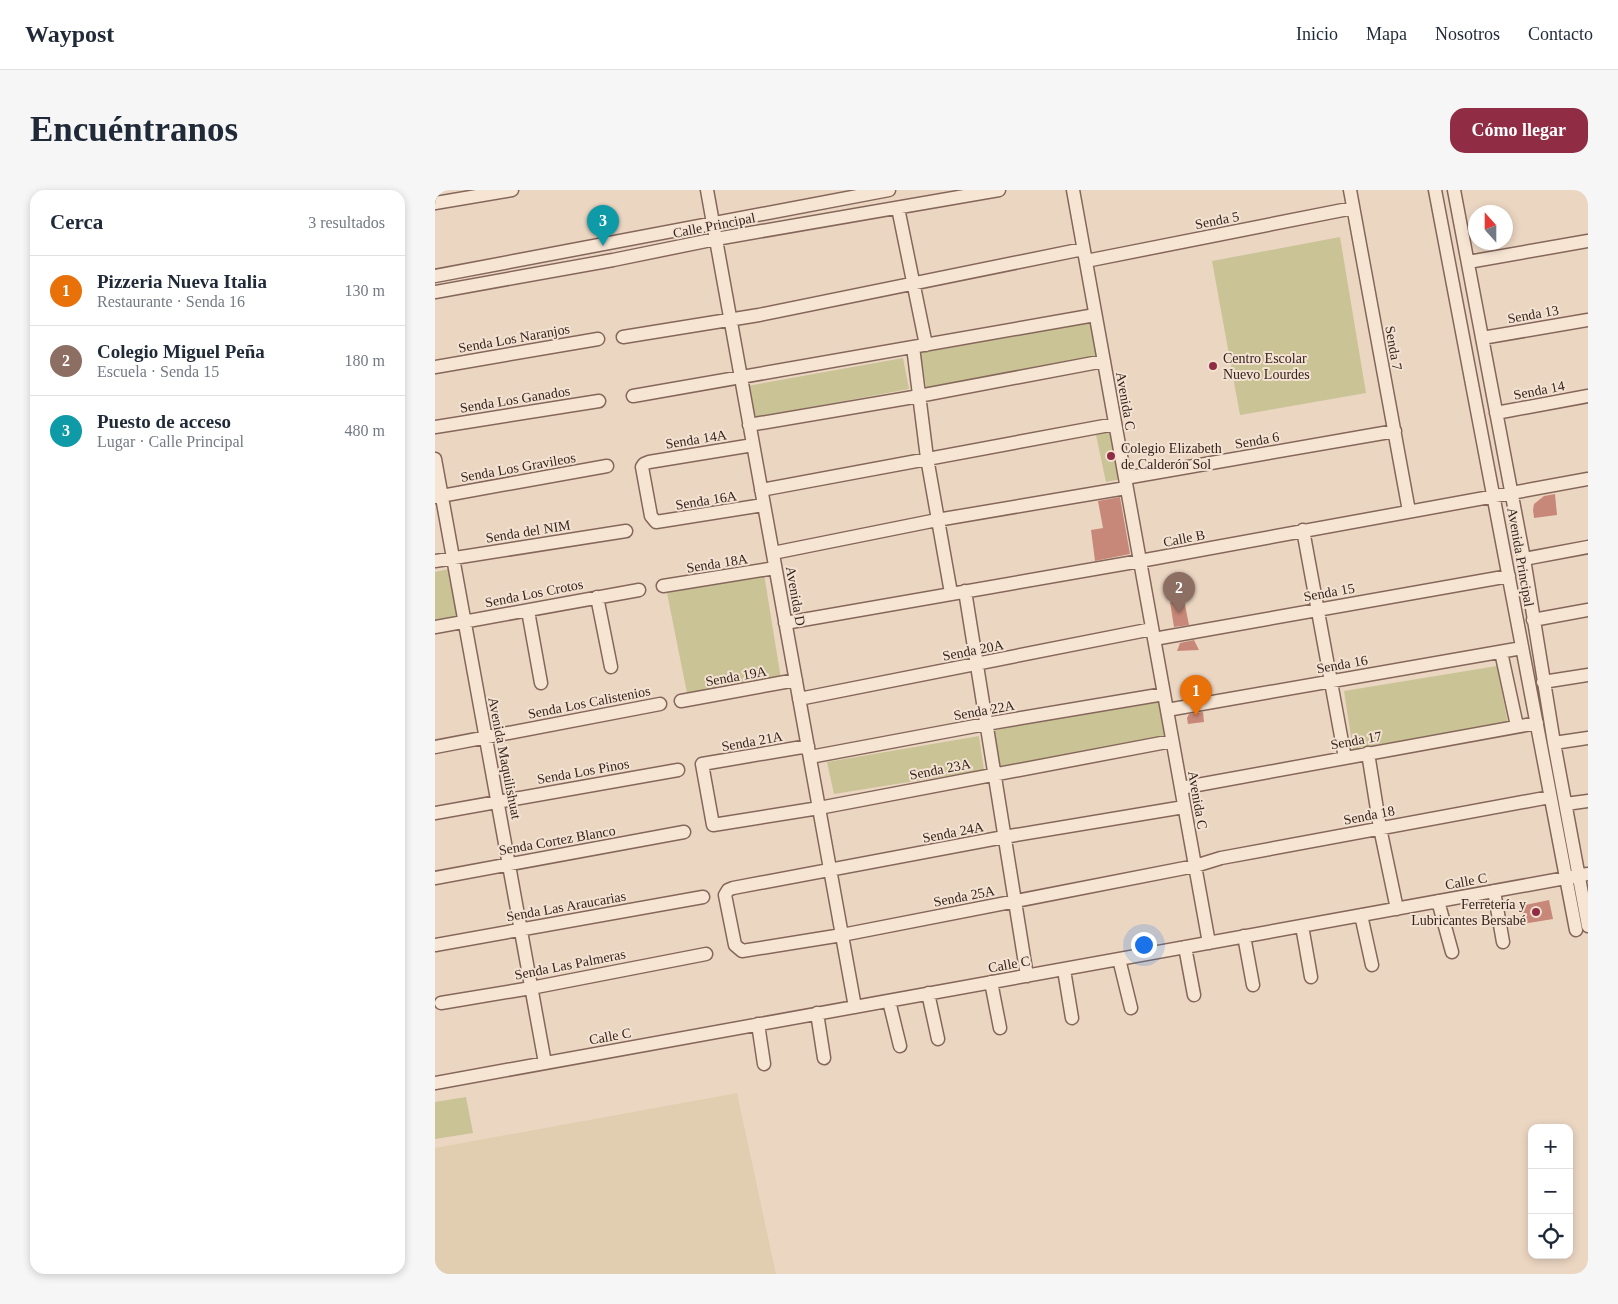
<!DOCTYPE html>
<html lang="es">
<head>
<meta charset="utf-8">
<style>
	:root { --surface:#fff; --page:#f6f6f7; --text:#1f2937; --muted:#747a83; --line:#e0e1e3; --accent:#902d44 }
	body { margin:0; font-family:Georgia,serif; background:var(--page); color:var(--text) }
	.controls { position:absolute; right:15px; bottom:15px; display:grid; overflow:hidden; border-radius:10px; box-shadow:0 2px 8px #0003 }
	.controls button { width:45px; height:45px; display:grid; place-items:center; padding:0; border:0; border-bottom:1px solid var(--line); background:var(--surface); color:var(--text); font:25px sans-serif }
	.compass { position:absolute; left:1033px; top:15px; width:45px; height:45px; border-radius:50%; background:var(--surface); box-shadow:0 2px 8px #0003; rotate:339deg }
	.you { position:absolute; left:708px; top:754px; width:18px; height:18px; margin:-12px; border:4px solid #fff; border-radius:50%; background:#1a73e8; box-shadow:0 0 0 8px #1a73e833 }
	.badge { display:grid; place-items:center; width:32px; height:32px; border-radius:50%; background:var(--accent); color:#fff; font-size:16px; font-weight:700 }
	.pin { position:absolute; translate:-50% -41px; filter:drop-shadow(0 1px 2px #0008) }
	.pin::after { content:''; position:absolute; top:26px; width:18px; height:15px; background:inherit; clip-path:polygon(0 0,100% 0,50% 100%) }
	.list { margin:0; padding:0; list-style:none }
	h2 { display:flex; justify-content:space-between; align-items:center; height:65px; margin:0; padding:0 20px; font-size:21px }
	h2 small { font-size:16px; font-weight:400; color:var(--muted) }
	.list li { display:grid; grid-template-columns:32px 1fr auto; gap:15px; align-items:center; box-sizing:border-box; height:70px; padding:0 20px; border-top:1px solid var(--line) }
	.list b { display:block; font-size:19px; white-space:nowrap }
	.list p { margin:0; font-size:16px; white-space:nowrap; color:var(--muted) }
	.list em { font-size:16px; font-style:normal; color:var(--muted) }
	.icon { flex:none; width:28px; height:28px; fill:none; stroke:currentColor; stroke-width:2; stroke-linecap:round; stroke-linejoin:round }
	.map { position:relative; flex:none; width:1153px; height:1084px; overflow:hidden; border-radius:15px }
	header { display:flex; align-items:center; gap:30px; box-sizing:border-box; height:70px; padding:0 25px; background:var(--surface); border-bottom:1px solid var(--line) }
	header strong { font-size:24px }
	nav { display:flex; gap:28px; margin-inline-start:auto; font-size:18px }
	.intro { display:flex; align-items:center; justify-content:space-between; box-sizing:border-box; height:120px; padding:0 30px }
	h1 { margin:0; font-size:35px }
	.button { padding:12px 22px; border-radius:15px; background:var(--accent); color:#fff; font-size:18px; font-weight:700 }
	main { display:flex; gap:30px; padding:0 30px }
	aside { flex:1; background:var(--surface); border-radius:15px; box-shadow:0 2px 8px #0003 }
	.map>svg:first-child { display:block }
	.farmland { fill:#e1ceb0 }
	.green { fill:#c9c396 }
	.building { fill:#c88879 }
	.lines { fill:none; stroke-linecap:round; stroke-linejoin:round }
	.minor-casing { stroke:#84675a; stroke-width:15 }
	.minor { stroke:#f7e5d4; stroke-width:12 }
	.poi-dot { fill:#902d44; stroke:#f3e2d1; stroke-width:2 }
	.labels { text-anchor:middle; stroke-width:4; stroke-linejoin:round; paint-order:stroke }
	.street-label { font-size:14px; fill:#35231d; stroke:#f3e2d1 }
	.poi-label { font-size:14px; fill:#35231d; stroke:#f3e2d1; text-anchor:start }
</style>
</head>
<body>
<header>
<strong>Waypost</strong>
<nav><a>Inicio</a><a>Mapa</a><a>Nosotros</a><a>Contacto</a></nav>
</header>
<div class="intro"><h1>Encuéntranos</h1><a class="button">Cómo llegar</a></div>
<main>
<aside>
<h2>Cerca<small>3 resultados</small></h2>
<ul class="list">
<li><span class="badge" style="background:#e8710a">1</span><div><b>Pizzeria Nueva Italia</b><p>Restaurante · Senda 16</p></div><em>130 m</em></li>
<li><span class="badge" style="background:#8d6e63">2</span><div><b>Colegio Miguel Peña</b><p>Escuela · Senda 15</p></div><em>180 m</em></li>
<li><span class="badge" style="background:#0f9aa8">3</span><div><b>Puesto de acceso</b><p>Lugar · Calle Principal</p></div><em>480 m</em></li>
</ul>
</aside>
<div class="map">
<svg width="1153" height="1084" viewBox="0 0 1153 1084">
	<rect width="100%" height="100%" fill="#ebd6c2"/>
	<path class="farmland" d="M302,903L341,1084H0V958Z"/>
	<path class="green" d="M905,47L931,203L805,225L777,71Z
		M657,129L664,168L492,201L485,161Z
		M468,168L474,199L317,228L312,196Z
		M684,240L691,288L671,292L661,245Z
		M14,379L23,428L0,433V382Z
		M329,384L346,489L252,503L232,403Z
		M1062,476L1073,534L918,560L909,501Z
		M724,512L730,548L565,577L559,539Z
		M544,546L549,580L399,604L392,572Z
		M31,907L38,943L0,949V912Z"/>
	<path class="building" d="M1120,304L1122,325L1099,328L1098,320L1099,314L1109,306Z
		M685,307L695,364L660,371L656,340L668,338L663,311Z
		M749,410L754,435L739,437L735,412Z
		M759,450L764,460L742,461L745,453Z
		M768,522L769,532L753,534L752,528L754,524Z
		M1114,710L1118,729L1088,734L1085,716Z"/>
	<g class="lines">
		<defs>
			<path id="minor" d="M272,0L420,817
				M638,0L774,753
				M915,0L974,321
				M1000,0L1141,740
				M1019,0L1089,369L1119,553L1153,736
				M0,13L77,0
				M463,18L491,155
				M651,71L918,18
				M1033,72L1153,51
				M0,86L454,0
				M0,102L178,70L281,49L564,0
				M188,147L324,125L648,59
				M1047,148L1153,130
				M478,157L492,268L516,403
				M0,177L163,149
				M198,206L660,125
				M1061,223L1153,206
				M314,235L473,208L669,171
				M0,237L164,211
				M318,255L214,272L209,274L207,277L216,326L221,332L328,315
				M0,269L110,873
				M690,288L960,241
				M326,300L680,234
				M0,307L172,276
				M868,340L910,568
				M338,363L502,330L691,298
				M1089,369L1153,357
				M0,371L191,341
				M228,396L340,378
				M530,401L592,786
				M162,407L176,477
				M93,421L106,493
				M1098,430L1153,420
				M350,433L705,371L1153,289
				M0,437L204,400
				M719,449L1074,386
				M1066,462L1082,536
				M1108,492L1153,485
				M364,509L717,439
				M246,511L361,490
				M732,520L1087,458
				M1119,553L1153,548
				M373,556L267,574L278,635L384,618L737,551
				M0,557L225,514
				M933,563L945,638L962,719
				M375,567L551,534L729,504
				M746,598L1102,533
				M1131,614L1153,611
				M749,617L569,647L298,698L293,700L290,705L300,755L307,761L407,745L760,676L786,668L1115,607
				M0,623L243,580
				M0,688L249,642
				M1059,701L1068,752
				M1003,711L1017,762
				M926,725L937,775
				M867,736L876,787
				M809,746L818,795
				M0,755L268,707
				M750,757L759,805
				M684,769L696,818
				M629,780L637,828
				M556,792L565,838
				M493,803L503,849
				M454,811L465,856
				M6,813L96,798L271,764
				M382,823L389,868
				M323,834L329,874
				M0,893L1153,684"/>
		</defs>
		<use href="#minor" class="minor-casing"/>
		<use href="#minor" class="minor"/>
	</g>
	<g class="poi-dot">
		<circle cx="778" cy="176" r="5"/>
		<circle cx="676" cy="266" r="5"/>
		<circle cx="1101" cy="722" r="5"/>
	</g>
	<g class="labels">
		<g class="street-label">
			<text transform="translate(782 30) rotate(-11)" y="5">Senda 5</text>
			<text transform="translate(279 35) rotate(-11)" y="5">Calle Principal</text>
			<text transform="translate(1098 124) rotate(-10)" y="5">Senda 13</text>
			<text transform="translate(79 148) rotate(-10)" y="5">Senda Los Naranjos</text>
			<text transform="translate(959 158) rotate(80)" y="5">Senda 7</text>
			<text transform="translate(1104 200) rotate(-11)" y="5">Senda 14</text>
			<text transform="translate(80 209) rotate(-9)" y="5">Senda Los Ganados</text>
			<text transform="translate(691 211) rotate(80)" y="5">Avenida C</text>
			<text transform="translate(261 249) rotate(-9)" y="5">Senda 14A</text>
			<text transform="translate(822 250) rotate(-10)" y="5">Senda 6</text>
			<text transform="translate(83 277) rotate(-10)" y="5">Senda Los Gravileos</text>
			<text transform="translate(271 310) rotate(-9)" y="5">Senda 16A</text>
			<text transform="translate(93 341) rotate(-9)" y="5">Senda del NIM</text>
			<text transform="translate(749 348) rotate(-11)" y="5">Calle B</text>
			<text transform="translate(1086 367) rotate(80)" y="5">Avenida Principal</text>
			<text transform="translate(282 373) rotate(-9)" y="5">Senda 18A</text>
			<text transform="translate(894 402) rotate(-10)" y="5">Senda 15</text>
			<text transform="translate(99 403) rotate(-11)" y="5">Senda Los Crotos</text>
			<text transform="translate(361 406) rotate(80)" y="5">Avenida D</text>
			<text transform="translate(538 460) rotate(-11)" y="5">Senda 20A</text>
			<text transform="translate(907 474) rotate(-10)" y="5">Senda 16</text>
			<text transform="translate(301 486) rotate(-10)" y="5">Senda 19A</text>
			<text transform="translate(154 512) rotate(-11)" y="5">Senda Los Calistenios</text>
			<text transform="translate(549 520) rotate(-10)" y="5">Senda 22A</text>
			<text transform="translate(921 550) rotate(-10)" y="5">Senda 17</text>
			<text transform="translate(317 551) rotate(-10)" y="5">Senda 21A</text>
			<text transform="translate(70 568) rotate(79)" y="5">Avenida Maquilishuat</text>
			<text transform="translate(505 579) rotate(-11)" y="5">Senda 23A</text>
			<text transform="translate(148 581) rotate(-10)" y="5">Senda Los Pinos</text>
			<text transform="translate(763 610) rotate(80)" y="5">Avenida C</text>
			<text transform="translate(934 625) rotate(-11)" y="5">Senda 18</text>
			<text transform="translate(518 642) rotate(-11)" y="5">Senda 24A</text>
			<text transform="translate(122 650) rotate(-10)" y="5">Senda Cortez Blanco</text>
			<text transform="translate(1031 691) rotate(-10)" y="5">Calle C</text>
			<text transform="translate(529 706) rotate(-11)" y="5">Senda 25A</text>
			<text transform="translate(131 716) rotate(-10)" y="5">Senda Las Araucarias</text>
			<text transform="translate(135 774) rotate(-11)" y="5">Senda Las Palmeras</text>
			<text transform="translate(574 774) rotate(-10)" y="5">Calle C</text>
			<text transform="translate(175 846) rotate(-10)" y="5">Calle C</text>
		</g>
		<g class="poi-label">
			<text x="788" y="173">Centro Escolar<tspan x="788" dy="16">Nuevo Lourdes</tspan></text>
			<text x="686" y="263">Colegio Elizabeth<tspan x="686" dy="16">de Calderón Sol</tspan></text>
			<text x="1091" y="719" text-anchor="end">Ferretería y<tspan x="1091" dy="16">Lubricantes Bersabé</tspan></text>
		</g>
	</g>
</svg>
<div class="controls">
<button>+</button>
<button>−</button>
<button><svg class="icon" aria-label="locate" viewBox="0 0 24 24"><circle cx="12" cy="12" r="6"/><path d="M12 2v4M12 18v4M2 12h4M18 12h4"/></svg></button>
</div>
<svg class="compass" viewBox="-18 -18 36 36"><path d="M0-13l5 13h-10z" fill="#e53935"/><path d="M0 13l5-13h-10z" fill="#747a83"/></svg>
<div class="you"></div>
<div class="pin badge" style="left:761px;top:526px;background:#e8710a">1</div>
<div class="pin badge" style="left:744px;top:423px;background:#8d6e63">2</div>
<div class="pin badge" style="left:168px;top:56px;background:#0f9aa8">3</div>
</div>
</main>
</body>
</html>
